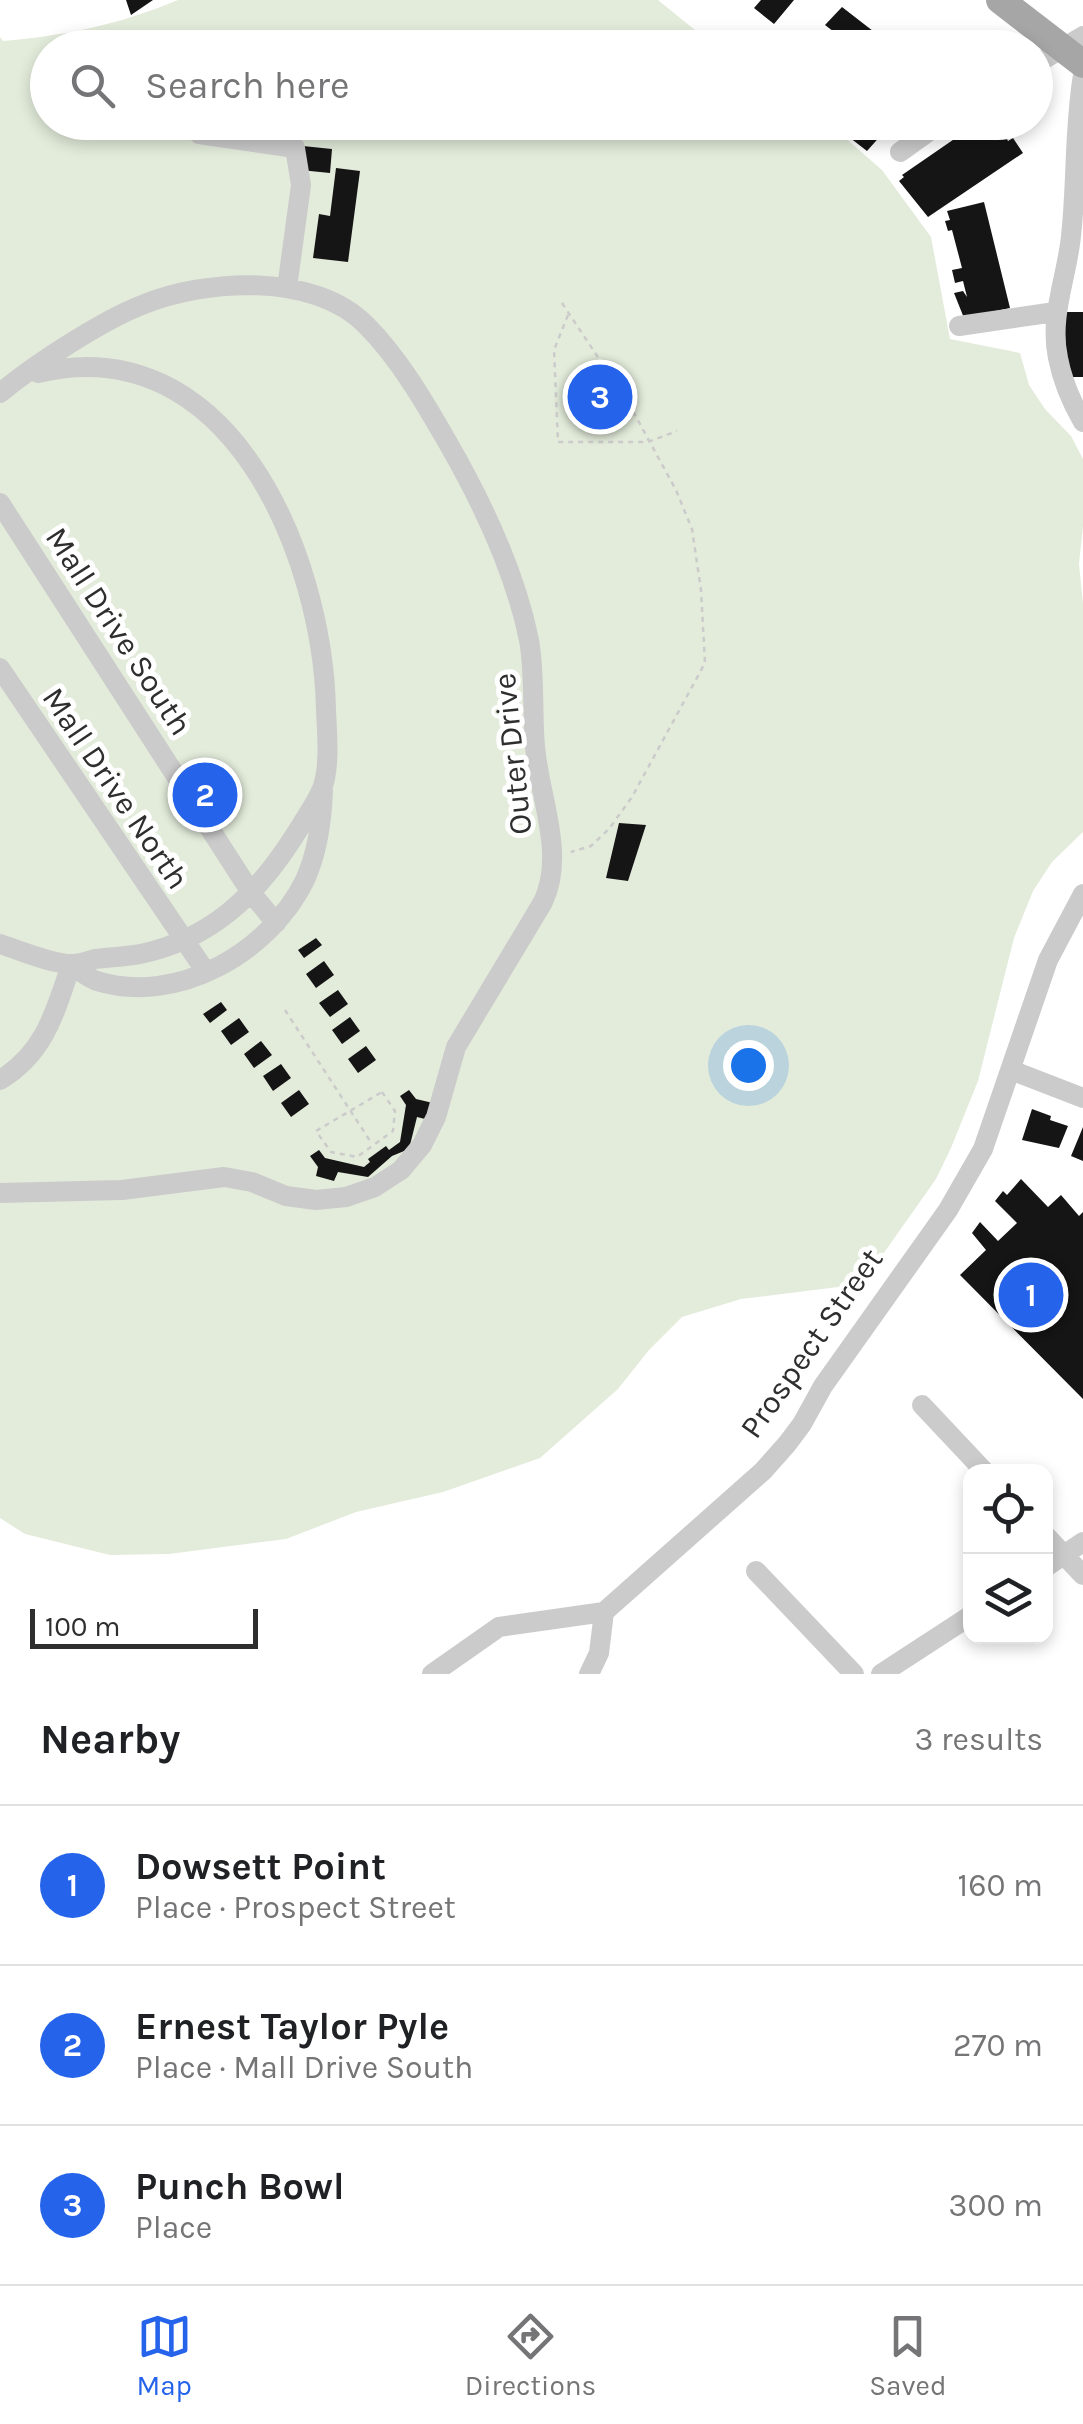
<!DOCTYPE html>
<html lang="en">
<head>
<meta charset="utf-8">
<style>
	:root { --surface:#fff; --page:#f6f6f6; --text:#202124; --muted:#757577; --line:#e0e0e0; --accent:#2563eb }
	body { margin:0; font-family:Karla,sans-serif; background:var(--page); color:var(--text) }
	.controls { position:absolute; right:30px; bottom:30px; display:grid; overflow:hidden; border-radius:20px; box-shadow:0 5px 15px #0003 }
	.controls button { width:90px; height:90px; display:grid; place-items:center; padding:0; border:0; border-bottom:2px solid var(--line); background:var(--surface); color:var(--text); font:50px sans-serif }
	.scale { position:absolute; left:30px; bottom:25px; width:228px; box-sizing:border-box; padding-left:10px; border:5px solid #2e2e2e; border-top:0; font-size:28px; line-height:35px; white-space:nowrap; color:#2e2e2e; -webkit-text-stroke:8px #fff; paint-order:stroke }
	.you { position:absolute; left:748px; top:1065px; width:35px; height:35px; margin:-25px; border:8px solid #fff; border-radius:50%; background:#1a73e8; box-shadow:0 0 0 15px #1a73e833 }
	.badge { display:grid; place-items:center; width:65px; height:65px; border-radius:50%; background:var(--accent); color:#fff; font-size:32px; font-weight:700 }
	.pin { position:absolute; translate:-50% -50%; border:5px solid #fff; box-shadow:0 2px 10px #0006 }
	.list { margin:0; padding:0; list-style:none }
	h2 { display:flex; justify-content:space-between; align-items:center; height:130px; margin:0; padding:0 40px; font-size:42px }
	h2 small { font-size:32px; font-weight:400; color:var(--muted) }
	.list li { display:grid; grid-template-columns:65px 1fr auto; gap:30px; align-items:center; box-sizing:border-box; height:160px; padding:0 40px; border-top:2px solid var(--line) }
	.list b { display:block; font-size:38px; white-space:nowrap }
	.list p { margin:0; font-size:32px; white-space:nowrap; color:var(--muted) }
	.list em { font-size:32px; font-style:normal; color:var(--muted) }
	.icon { flex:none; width:55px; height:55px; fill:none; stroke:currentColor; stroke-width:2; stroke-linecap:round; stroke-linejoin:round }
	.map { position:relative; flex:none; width:1083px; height:1674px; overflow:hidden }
	.search { position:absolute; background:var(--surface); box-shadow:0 5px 15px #0003; left:30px; right:30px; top:30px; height:110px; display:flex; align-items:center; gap:25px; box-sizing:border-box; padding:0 35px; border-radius:55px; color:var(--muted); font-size:38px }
	.sheet { height:610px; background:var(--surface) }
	nav { display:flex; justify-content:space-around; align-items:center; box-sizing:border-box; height:140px; border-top:2px solid var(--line); background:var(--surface); font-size:28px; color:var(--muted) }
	nav a { display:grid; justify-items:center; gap:5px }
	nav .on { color:var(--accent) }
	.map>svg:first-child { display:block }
	.green { fill:#e3ecdb }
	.building { fill:#151515 }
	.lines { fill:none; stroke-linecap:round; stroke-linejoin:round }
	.path { stroke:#cbcbcb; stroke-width:2.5; stroke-dasharray:5 5; stroke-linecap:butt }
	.minor { stroke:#cbcbcb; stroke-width:20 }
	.major { stroke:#a6a6a6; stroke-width:28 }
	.labels { text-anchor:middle; stroke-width:10; stroke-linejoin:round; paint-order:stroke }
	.street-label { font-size:32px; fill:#2e2e2e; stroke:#fff }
</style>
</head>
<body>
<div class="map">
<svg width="1083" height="1674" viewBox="0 0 1083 1674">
	<rect width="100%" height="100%" fill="#fff"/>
	<path class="green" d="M178,0H658L716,47L48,48V122L828,123L882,170L931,237L950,339L1020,353L1029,385L1045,409L1071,436L1083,459V526L1079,564L1083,604V832L1052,862L1033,891L1014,938L978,1081L951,1148L936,1179L862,1284L741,1299L682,1317L649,1350L618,1389L540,1458L443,1492L356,1512L286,1539L169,1554L110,1555L25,1534L0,1518V37L3,41C64,36 121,24 178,0Z"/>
	<path class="building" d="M126,0H153L131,15Z
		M761,0H794L774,24L754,8Z
		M842,7L891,45L889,48H855L825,25Z
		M839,122H864L883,133L867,151L836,127Z
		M979,122H998L1008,141L1013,138L1023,153L928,217L899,181L904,177L902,175Z
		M303,146L332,149L330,173L300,170Z
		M336,168L360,171L348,262L313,258L319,214L330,216Z
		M984,202L1010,308L964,318L954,293L963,291L967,297L963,281L955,283L952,270L962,268L952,230L948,231L945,221L950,220L947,211Z
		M1058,312H1083V377H1068Z
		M619,823L646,825L628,881L606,878Z
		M316,938L322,945L304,958L298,950Z
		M324,961L334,975L316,988L306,974Z
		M338,990L348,1004L330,1017L319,1003Z
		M221,1002L227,1010L210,1023L203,1014Z
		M350,1017L360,1031L342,1044L332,1030Z
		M239,1018L249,1032L231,1045L221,1031Z
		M261,1041L272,1055L254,1068L244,1054Z
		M366,1046L376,1060L358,1073L348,1059Z
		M281,1064L291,1078L273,1091L263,1076Z
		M299,1090L309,1104L291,1117L281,1103Z
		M409,1090L416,1099L433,1103L429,1120L417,1117L409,1149L392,1156L368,1177L338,1172L334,1181L316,1176L318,1167L310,1156L319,1150L325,1158L364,1167L370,1162L368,1159L386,1146L389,1150L400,1142L406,1105L400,1096Z
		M1032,1109L1051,1116L1050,1120L1068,1126L1059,1148L1022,1140Z
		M1083,1127V1161L1071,1156Z
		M1021,1179L1048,1207L1061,1195L1079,1216L1083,1212V1399L960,1275L986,1250L972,1233L980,1222L998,1241L1017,1223L995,1201L1003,1191L1007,1195Z"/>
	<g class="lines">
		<path class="path" d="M562,303L629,404L676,490L692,529L701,590L705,663L632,797L609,829L591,846L571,852
			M568,315L554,350L558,442H648L677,431
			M285,1010L372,1144
			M382,1092L395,1111L393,1131L357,1157L331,1152L316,1131Z"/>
		<path class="minor" d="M1036,64L1083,36
			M1083,75C1074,129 1077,182 1071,236C1067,277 1049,317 1058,358C1062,379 1072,403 1083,422
			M199,134L295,148L301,185L287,288
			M900,152L942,122
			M959,326L1055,312
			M0,393C34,365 101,321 142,305C205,279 314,272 366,325C399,358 425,403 448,443C483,504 515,571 529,640C535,674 532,711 535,746C539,797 566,854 543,902L456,1047L436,1117L422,1145L401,1170L375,1187L346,1197L316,1200L286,1196L252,1182L224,1177L122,1190L0,1193
			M0,503L252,894L276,923
			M0,668L206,972
			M0,944C19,950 54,965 73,964C80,964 88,961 95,959C110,957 125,957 140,954C209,940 256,896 293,838C300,827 320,797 323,786C330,764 327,733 326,710C323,556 230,327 38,373
			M1011,1070L1083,1098
			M0,1080C45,1053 55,1012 71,965C79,970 88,978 97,981C177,1006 270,952 305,880C318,851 322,821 323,790
			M922,1405L985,1472
			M1046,1536L1083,1575
			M1046,1567L1083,1542
			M756,1571L854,1674
			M432,1674L499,1627L604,1612L763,1471L787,1444L802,1424L823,1386L948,1210L983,1149L1048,960L1083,894
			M589,1674L599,1653L604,1612
			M881,1674L970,1616"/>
		<path class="major" d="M1000,0L1083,64"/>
	</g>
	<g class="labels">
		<g class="street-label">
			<text transform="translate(119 631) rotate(57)" y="11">Mall Drive South</text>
			<text transform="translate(512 754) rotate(-96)" y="11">Outer Drive</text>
			<text transform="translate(116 788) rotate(56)" y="11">Mall Drive North</text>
			<text transform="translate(811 1343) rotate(-55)" y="11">Prospect Street</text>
		</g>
	</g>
</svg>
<div class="controls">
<button><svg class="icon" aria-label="locate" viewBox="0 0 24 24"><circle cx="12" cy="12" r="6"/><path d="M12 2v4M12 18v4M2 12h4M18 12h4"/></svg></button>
<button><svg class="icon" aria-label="layers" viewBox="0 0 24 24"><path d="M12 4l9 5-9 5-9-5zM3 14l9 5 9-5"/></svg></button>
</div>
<div class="scale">100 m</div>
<div class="you"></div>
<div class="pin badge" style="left:1031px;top:1295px">1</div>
<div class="pin badge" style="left:205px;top:795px">2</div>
<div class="pin badge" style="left:600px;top:397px">3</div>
<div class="search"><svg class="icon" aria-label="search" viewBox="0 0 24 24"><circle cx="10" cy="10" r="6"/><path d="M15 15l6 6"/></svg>Search here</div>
</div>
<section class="sheet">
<h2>Nearby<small>3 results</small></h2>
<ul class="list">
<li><span class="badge">1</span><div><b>Dowsett Point</b><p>Place · Prospect Street</p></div><em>160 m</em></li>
<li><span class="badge">2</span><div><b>Ernest Taylor Pyle</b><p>Place · Mall Drive South</p></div><em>270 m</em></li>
<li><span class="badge">3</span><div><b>Punch Bowl</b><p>Place</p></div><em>300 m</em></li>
</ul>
</section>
<nav>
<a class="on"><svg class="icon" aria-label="map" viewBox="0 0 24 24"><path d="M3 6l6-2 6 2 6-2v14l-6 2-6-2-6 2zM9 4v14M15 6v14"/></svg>Map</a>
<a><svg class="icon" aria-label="directions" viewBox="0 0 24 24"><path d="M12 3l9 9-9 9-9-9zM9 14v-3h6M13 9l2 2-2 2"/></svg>Directions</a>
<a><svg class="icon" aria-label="saved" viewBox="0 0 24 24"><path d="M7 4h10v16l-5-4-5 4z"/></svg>Saved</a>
</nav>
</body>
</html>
